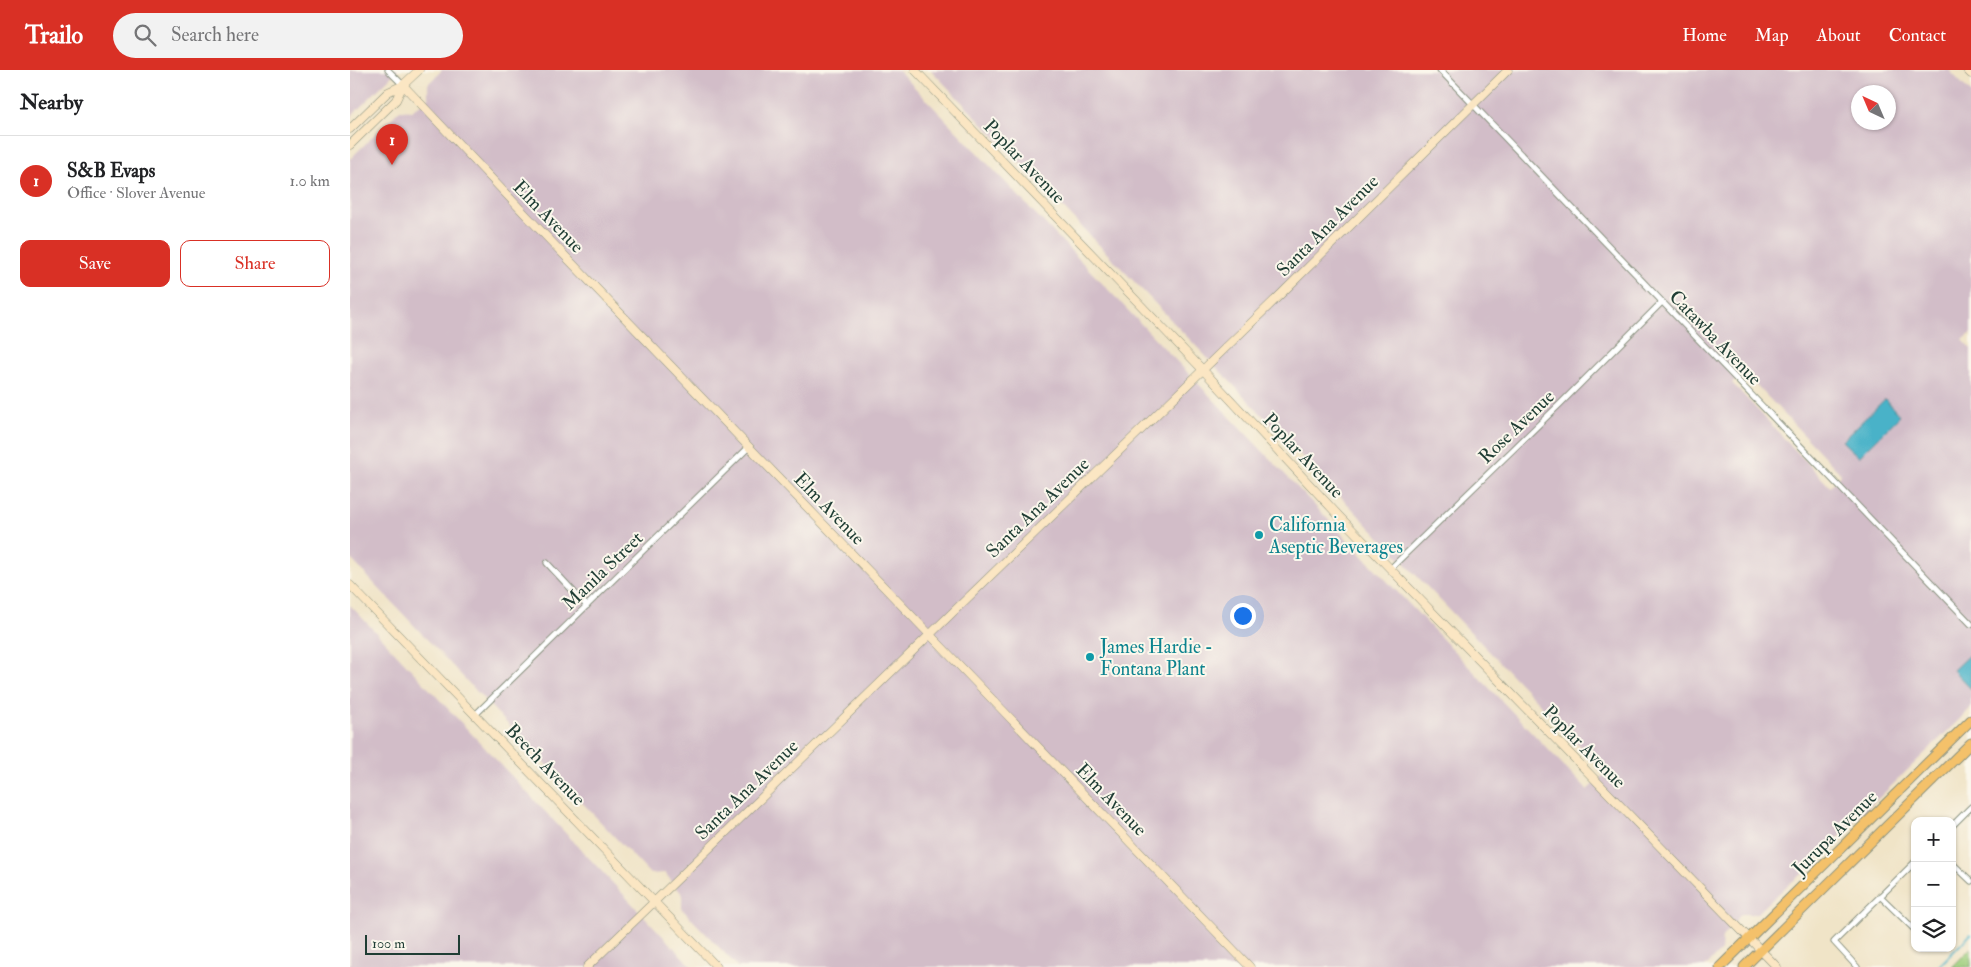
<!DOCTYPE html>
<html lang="en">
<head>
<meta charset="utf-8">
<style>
	:root { --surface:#fff; --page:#f2f2f2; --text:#202124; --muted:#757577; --line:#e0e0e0; --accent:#d93025 }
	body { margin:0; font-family:"IM FELL Double Pica",serif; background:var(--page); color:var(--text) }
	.controls { position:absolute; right:15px; bottom:15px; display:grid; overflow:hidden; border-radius:10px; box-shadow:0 1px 4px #0004 }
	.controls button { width:45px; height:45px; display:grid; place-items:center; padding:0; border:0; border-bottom:1px solid var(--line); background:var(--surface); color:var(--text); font:25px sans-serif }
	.compass { position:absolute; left:1501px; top:15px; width:45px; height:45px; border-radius:50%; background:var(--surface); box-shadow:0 1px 4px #0004; rotate:316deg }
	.scale { position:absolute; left:15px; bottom:12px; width:95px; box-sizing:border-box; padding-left:5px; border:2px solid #1f3d34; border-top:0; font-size:14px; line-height:18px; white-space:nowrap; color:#1f3d34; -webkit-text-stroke:4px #fbf7ec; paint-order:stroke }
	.you { position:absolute; left:892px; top:545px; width:18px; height:18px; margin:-12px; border:4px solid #fff; border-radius:50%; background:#1a73e8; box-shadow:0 0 0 8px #1a73e833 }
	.badge { display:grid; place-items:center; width:32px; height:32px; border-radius:50%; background:var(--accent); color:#fff; font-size:16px; font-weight:700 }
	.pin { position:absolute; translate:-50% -41px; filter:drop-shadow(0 1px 2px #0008) }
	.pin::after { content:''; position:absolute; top:26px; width:18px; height:15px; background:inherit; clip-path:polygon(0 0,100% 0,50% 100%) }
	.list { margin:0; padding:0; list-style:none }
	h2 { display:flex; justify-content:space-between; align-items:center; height:65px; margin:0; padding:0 20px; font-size:21px }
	h2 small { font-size:16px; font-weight:400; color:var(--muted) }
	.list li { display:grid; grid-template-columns:32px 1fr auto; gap:15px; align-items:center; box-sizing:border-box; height:90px; padding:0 20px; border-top:1px solid var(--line) }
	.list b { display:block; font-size:19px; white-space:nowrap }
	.list p { margin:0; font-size:16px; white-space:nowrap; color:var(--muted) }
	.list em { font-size:16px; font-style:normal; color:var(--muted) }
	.actions { display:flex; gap:10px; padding:15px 20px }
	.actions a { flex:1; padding:11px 0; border:1px solid var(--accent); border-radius:10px; text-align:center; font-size:18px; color:var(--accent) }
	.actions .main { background:var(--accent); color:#fff }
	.icon { flex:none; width:28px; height:28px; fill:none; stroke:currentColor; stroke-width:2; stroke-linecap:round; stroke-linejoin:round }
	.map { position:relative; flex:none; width:1621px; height:897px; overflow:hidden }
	header { display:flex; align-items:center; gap:30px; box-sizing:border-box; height:70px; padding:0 25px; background:var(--accent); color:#fff }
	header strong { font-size:24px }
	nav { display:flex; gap:28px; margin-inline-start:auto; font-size:18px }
	.search { width:350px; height:45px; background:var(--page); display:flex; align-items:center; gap:12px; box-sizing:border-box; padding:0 18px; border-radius:28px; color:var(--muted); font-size:19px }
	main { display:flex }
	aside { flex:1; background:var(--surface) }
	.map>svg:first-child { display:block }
	.industrial { fill:#d2bdc8; fill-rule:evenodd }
	.green { fill:#9ece7d; stroke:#5e8658 }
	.water { fill:#49b2c8; stroke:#34787e }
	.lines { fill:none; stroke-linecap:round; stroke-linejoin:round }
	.stream { stroke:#49b2c8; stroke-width:2 }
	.street-casing { stroke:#88907e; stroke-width:7 }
	.secondary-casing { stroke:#88907e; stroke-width:9 }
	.primary-casing { stroke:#88907e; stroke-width:11 }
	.street { stroke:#fff; stroke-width:5 }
	.secondary { stroke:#fbe6c3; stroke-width:8 }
	.primary { stroke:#f4c16a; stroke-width:9 }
	.culture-dot { fill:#0f9aa8; stroke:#fbf7ec; stroke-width:2 }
	.labels { text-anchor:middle; stroke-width:4; stroke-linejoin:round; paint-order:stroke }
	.street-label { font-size:19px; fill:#1f3d34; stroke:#fbf7ec }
	.culture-label { font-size:19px; fill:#0d838f; stroke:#fbf7ec; text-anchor:start }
</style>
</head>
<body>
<header>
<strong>Trailo</strong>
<div class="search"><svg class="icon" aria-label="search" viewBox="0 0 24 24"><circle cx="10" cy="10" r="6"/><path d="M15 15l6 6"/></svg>Search here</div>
<nav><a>Home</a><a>Map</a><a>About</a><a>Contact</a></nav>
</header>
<main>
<aside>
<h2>Nearby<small></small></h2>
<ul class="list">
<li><span class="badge">1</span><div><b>S&amp;B Evaps</b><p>Office · Slover Avenue</p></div><em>1.0 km</em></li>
</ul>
<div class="actions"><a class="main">Save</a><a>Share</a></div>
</aside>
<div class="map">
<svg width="1621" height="897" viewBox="0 0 1621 897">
	<rect width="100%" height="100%" fill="#fbf7ec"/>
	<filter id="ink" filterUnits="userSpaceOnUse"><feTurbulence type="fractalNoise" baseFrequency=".02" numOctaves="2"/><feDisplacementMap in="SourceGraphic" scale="10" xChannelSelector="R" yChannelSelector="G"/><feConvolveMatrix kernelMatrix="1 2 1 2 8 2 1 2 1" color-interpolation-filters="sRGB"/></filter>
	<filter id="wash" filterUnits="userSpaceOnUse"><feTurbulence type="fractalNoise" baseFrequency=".0096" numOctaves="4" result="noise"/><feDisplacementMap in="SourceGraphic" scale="20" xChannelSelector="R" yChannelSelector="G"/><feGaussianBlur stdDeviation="1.12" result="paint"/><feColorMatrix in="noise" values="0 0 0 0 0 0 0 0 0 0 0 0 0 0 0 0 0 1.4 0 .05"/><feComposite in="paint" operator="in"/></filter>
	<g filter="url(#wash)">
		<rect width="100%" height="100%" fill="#f0e4c7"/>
		<path class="industrial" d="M0,0H48L0,47Z
			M92,0H548L1237,720L1256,703L581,0H1599L1621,23V263L1613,270L1621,279V638L1530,727L1516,739L1454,803L1439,814L1406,844H1391L1372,867L1371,881L1355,897H388L332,839V824L315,803L300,804L0,488V89L50,40L62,41L78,28V14ZM1508,22H1538V52H1508ZM1393,301L1491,404L1480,417L1382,313Z
			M0,535L342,897H0Z"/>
		<path class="green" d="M1621,878V897H1602Z"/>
		<path class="water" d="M1535,329L1550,346L1509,387L1492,371Z
			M1621,583V619L1603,600Z"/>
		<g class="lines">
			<path class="stream" d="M1588,897L1621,864"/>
		</g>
	</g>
	<g filter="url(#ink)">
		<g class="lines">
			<defs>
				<path id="street" d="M38,0L53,15
					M1090,0L1621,554
					M197,493L237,536
					M1040,499L1210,334L1312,232
					M126,644L399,377
					M1602,756L1621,737
					M1602,793L1621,811
					M1530,826L1565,860
					M1507,897L1484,872L1565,792"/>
				<path id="secondary" d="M565,0L852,299L989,446L1427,897
					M1617,0L1621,4
					M53,15L192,162L900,897
					M0,59L38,22L53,15
					M0,75L46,30L53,15L69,0
					M0,515L367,897
					M237,897L931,224L1158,0"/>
				<path id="primary" d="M1370,897L1621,650
					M1394,897L1621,673"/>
			</defs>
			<use href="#street" class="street-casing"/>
			<use href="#secondary" class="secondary-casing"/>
			<use href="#primary" class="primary-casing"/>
			<use href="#street" class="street"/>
			<use href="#secondary" class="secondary"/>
			<use href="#primary" class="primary"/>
		</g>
	</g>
	<g class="culture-dot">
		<circle cx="909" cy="465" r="5"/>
		<circle cx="740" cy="587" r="5"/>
	</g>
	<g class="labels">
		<g class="street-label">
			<text transform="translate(675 91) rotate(46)" y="7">Poplar Avenue</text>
			<text transform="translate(199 146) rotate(46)" y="7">Elm Avenue</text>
			<text transform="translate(977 155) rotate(-45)" y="7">Santa Ana Avenue</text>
			<text transform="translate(1366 267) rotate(46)" y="7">Catawba Avenue</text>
			<text transform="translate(1166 356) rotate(-44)" y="7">Rose Avenue</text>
			<text transform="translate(954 385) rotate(47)" y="7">Poplar Avenue</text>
			<text transform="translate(687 437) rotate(-44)" y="7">Santa Ana Avenue</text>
			<text transform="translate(480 438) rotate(46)" y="7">Elm Avenue</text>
			<text transform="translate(252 500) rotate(-44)" y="7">Manila Street</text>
			<text transform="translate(1235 676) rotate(45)" y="7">Poplar Avenue</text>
			<text transform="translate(196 694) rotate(46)" y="7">Beech Avenue</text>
			<text transform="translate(396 719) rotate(-44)" y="7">Santa Ana Avenue</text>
			<text transform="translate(762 729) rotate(46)" y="7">Elm Avenue</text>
			<text transform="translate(1484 762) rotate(-45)" y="7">Jurupa Avenue</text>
		</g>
		<g class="culture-label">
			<text x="919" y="461">California<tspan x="919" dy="22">Aseptic Beverages</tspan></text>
			<text x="750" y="583">James Hardie -<tspan x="750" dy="22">Fontana Plant</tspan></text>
		</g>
	</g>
</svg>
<div class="controls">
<button>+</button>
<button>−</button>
<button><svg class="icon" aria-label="layers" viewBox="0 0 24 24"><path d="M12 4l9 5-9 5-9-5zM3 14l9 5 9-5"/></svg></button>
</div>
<svg class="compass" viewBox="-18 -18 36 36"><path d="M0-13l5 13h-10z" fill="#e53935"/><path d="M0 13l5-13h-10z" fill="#757577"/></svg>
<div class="scale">100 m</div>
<div class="you"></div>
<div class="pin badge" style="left:42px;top:95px">1</div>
</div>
</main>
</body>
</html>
